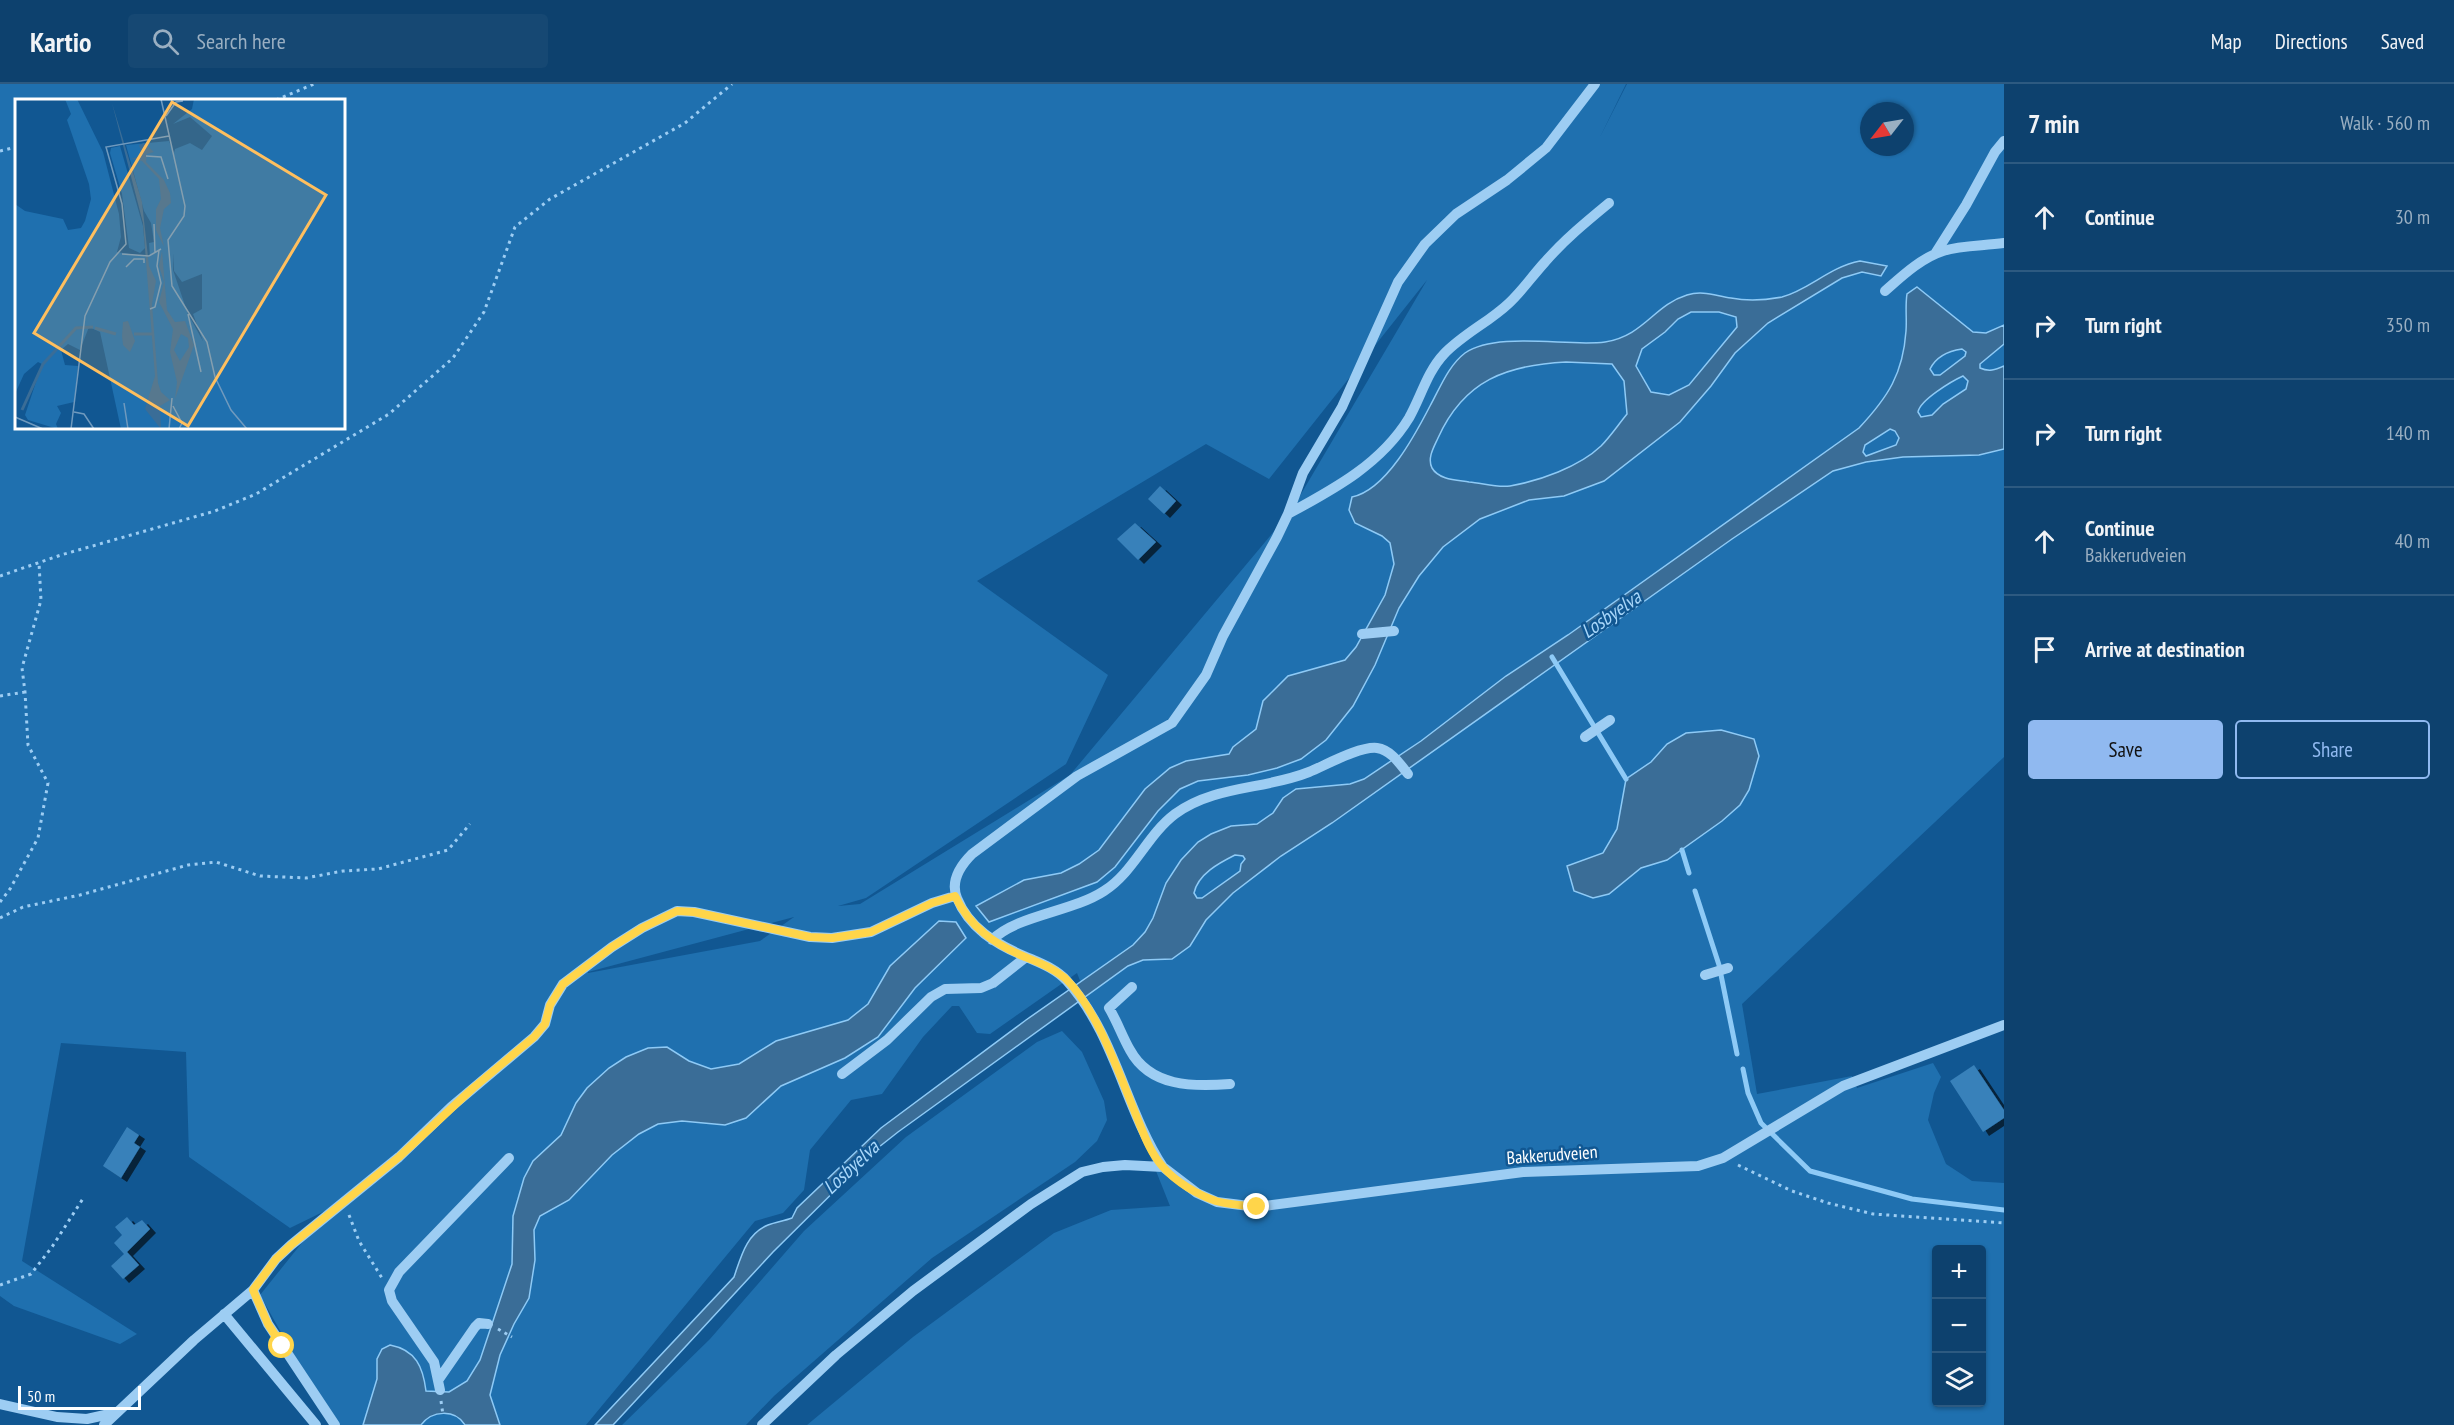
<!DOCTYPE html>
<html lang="en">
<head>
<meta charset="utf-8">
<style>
	:root { --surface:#0d416e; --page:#164873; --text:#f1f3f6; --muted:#9aafc2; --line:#2d5a81; --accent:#90b9f0 }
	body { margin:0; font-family:"PT Sans Narrow",sans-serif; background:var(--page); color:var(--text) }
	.controls { position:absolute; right:18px; bottom:18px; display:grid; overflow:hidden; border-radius:6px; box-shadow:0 2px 4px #0004 }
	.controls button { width:54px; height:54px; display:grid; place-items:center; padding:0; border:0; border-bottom:2px solid var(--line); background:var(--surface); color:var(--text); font:30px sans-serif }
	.compass { position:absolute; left:1860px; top:18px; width:54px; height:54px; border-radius:50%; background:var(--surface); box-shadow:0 2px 4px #0004; rotate:239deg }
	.scale { position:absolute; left:18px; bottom:15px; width:123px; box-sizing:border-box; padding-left:6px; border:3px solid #fff; border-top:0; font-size:16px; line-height:21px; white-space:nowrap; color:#fff; -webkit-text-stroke:4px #115792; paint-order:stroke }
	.stop { position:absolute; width:18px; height:18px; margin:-14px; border:4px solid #ffd54a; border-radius:50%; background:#fff }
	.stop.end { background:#ffd54a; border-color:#fff; box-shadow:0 2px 6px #0008 }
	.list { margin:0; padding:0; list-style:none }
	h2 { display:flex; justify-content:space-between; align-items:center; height:78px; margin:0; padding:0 24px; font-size:26px }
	h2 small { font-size:20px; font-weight:400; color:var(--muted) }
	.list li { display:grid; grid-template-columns:39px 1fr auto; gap:18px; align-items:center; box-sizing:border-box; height:108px; padding:0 24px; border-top:2px solid var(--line) }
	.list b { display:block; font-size:22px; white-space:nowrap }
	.list p { margin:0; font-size:20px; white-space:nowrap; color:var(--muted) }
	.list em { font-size:20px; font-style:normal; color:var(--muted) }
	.actions { display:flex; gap:12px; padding:18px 24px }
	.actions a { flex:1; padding:14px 0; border:2px solid var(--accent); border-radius:6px; text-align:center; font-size:21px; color:var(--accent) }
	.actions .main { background:var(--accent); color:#111 }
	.icon { flex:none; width:33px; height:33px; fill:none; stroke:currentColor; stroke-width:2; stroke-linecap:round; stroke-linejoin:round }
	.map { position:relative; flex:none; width:2004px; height:1341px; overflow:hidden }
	header { display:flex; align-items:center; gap:36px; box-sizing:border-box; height:84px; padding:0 30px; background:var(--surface); border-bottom:2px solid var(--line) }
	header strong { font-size:28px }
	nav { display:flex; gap:33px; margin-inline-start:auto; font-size:21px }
	.search { width:420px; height:54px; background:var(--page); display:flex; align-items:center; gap:15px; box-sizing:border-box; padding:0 21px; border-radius:6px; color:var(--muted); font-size:22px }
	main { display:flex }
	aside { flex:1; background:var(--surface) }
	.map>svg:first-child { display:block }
	.green { fill:#1f70af; fill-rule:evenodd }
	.water { fill:#3a6d97; stroke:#8ecaf6; stroke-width:1.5; fill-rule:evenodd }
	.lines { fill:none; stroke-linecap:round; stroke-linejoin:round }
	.stream { stroke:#8ecaf6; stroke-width:5 }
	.building { fill:#3981ba; filter:url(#shadow) }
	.path { stroke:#9dcdf3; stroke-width:3; stroke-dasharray:3 4.5; stroke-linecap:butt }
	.minor { stroke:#9dcdf3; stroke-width:10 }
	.route { stroke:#ffd54a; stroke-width:8 }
	.labels { text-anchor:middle; stroke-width:5; stroke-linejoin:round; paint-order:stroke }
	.street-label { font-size:18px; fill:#fff; stroke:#115792 }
	.water-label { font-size:20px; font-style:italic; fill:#a9d7fa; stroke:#115792 }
	.inset-river { fill:none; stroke:#3a6d97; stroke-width:3 }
	.inset-road { fill:none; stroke:#709abe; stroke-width:1.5 }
	.view { fill:#ffbf5e; fill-opacity:0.15; stroke:#ffbf5e; stroke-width:3 }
	.inset-edge { fill:none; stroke:#fff; stroke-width:3 }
</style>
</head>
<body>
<header>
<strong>Kartio</strong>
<div class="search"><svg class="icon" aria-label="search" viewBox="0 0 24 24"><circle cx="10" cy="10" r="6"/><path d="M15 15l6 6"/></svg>Search here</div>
<nav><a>Map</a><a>Directions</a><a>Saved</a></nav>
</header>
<main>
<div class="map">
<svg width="2004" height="1341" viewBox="0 0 2004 1341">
	<defs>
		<filter id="shadow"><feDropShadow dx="6" dy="4" stdDeviation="0" flood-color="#0009"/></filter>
	</defs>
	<rect width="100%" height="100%" fill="#115792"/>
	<path class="green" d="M0,0H1626L1600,53L1627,0H2004V673L1742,920L1757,1010L1852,992L1857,1004L1933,979L1941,993L1934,1009L1928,1036L1946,1080L1972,1097L2004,1099V1341H807L913,1253L1054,1149L1111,1126L1170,1122L1077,889L990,950L977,949L959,922H952L923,953L882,1010L851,1016L810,1066L804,1106L783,1129L755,1137L586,1341H333L260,1211L329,1125L290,1144L189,1073L186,968L61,959L22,1177L137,1250L120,1260L14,1222L0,1212ZM16,16H344V344H16ZM1869,27H1905V63H1869ZM1427,196L1291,427L1070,691L860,820L838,822L866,814L1066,680L1108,591L977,497L1206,360L1269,395ZM794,833L760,857L588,889V888ZM1936,1166H1982V1318H1936Z
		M1062,947L1082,968L1104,1017L1107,1036L1097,1057L1075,1078L932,1174L774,1312L746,1341H622L710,1255L804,1147L906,1053L1037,958Z"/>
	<path class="water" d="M1860,177L1887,182L1881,192L1862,188L1842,194L1768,239L1735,269L1711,302L1680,338L1604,397L1564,412L1529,416L1480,435L1443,463L1419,492L1399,524L1375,581L1353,622L1326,656L1301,675L1277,684L1248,691L1198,697L1180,705L1158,727L1115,783L1097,798L989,838L976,822L1024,796L1061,789L1079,780L1099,766L1145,705L1170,684L1186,677L1229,670L1233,663L1256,645L1263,617L1288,592L1345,576L1356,563L1385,511L1394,480L1390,459L1382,452L1355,439L1349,426L1352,413C1386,406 1415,351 1430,322C1440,304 1448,282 1465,269C1498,247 1568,263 1605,258C1644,252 1654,221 1687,211C1703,206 1716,212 1731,214C1747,217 1766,216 1782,213C1809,206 1829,183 1860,177ZM1691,228H1719L1736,233L1737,243L1689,301L1669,311L1651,308L1636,282L1642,265L1665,248L1678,235ZM1566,278L1612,280L1624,297L1627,330C1618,341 1610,353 1601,362C1579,383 1539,397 1510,402C1497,404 1482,399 1469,398C1457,396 1439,396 1432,384C1427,374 1434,363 1438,354C1464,296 1507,281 1566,278Z
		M1917,203L1973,248L1986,249L2004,241V260L1980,280V284C1989,288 1995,286 2004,282V365L1979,371L1903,373L1866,378L1833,387L1732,455L1332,739L1281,772L1233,809L1206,836L1190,862L1172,875L1143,876L1128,882L898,1048L879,1063L773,1168L613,1341H595L734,1193C741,1173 746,1150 768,1141C776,1138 784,1137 792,1134L797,1124L881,1044L1026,936L1133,861L1145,848L1153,834L1166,799L1181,776L1198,758L1211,750L1231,742L1257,740L1273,729L1283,714L1296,705L1350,700L1364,695L1421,657L1506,592L1568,551L1859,344C1888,313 1903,290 1906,247C1907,235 1905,222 1907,210ZM1962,265L1966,268L1965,272L1940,291H1934L1930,285C1936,273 1948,267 1962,265ZM1963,292L1968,297L1966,305L1943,320L1932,331L1921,333L1918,328C1920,316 1952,297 1963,292ZM1890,345L1895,347L1899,354L1896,361L1866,372L1863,368L1865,361ZM1235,771L1243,772L1245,775L1241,780L1240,787L1202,814H1197L1194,809C1198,790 1219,779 1235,771Z
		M1721,646L1754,655L1759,672L1749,706L1740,721L1722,737L1667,776L1641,784L1609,810L1593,814L1574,807L1567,782L1603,769L1617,745L1626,695L1651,678L1667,660L1686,649Z
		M939,837L956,838L966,854L915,904L878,953L845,974L781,1002L746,1034L725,1041L682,1037L658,1040L639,1050L612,1071L569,1116L540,1132L534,1146L535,1176L529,1214L514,1240L500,1271L490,1311L500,1341H465C455,1325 432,1326 421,1341H363L377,1295V1275L382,1265L390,1261C416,1266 423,1283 426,1307L449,1308L467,1297L480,1276L512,1180L513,1132L524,1094L533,1077L561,1051L576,1019L587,1004L609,984L626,973L648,964L667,963L689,977L711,985L739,980L776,957L848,936L868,920L890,882Z"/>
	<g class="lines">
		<path class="stream" d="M1552,573L1626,695
			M1682,766L1689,789
			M1695,807L1719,881L1737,970
			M1743,985L1748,1009L1761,1039L1810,1087L1912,1115L2004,1126"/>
	</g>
	<path class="building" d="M1160,402L1176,417L1164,430L1148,415Z
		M1135,439L1156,458L1138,476L1117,455Z
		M1974,981L2004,1026V1034L1983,1048L1950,997Z
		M127,1043L139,1051L134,1059L140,1063L121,1094L103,1082Z
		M127,1133L134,1141L142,1136L150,1145L127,1168L139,1181L123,1195L111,1182L124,1170L114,1159L122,1151L115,1143Z"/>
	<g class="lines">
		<path class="path" d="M276,16L314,0
			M0,67L16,63
			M0,492L61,471L215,427L256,410L389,330L453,274L484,228L515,143L550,115L685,39L732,0
			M0,612L25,608
			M0,818L10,805L38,754L48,699L28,661L25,608L22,584L41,516L39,479
			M0,834L23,823L80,811L188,781L216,778L260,792L306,794L343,787L378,785L448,766L470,740
			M1738,1081L1792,1107L1828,1119L1873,1130L2004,1139
			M349,1131L359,1157L382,1194
			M0,1201L31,1190L52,1163L84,1113
			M498,1245L512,1253
			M441,1317L443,1331"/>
		<path class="minor" d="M1935,170L1966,121L1995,68L2004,57
			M1885,207C1902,192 1921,174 1943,167C1962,161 1984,162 2004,159
			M1288,430C1334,405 1381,380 1409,334C1421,313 1427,288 1444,270C1463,250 1489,238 1509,219C1522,207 1533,191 1545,178C1564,156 1586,138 1609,119
			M1362,550L1394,547
			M1585,653L1610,636
			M992,856C1017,831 1072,828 1104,807C1134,788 1147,751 1175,730C1215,701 1264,706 1309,688C1326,681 1360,662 1377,664C1391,666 1400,680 1408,690
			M1705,891L1728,884
			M1132,903L1109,924C1117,937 1122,952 1130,966C1150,1003 1193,1003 1230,1000
			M842,990L887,956L931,913L945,905L981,904L993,899L1026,873
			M1163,1083C1125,1025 1115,950 1067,897C1055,884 1040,879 1024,872C996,860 969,844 957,814C950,797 960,782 972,770L1077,692L1172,639L1206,591L1223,552L1277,453L1288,430L1303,389L1342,323L1398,198L1425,160L1456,130L1507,96L1546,64L1595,0
			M253,1206L268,1240L335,1341
			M224,1230L316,1341
			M439,1295L475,1243L479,1239L488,1240
			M440,1306L434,1278L392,1217L389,1206L399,1188L509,1074
			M0,1320L57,1333L87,1335L114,1329
			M104,1341L194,1256L253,1206L276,1175L291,1161L399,1073L451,1023L534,953L545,940L550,921L563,900L612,863L642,844L677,827L694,828L810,853L832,854L871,848L932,819L955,812
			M762,1341L836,1271L913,1207L1031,1120L1082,1088L1103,1083L1125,1081L1163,1083L1197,1109L1217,1118L1257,1123L1523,1088L1698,1082L1723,1074L1843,1002L2004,941"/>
	</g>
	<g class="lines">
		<path class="route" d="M282,1262L268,1240L253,1206L276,1175L291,1161L399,1073L472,1005L534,953L545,940L550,921L563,900L612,863L642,844L677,827L694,828L810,853L832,854L871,848L932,819L955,812C970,843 994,860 1025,873C1040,879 1053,884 1065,894C1097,925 1119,989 1136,1031C1143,1048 1150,1069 1163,1083C1176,1098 1198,1111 1216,1117C1229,1121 1244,1121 1257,1123"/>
	</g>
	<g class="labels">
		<g class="street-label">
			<text transform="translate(1552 1071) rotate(-4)" y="6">Bakkerudveien</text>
		</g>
		<g class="water-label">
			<text transform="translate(1611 530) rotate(-35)" y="7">Losbyelva</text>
			<text transform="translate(851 1083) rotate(-43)" y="7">Losbyelva</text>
		</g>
	</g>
	<g transform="translate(15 15)">
		<rect width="330" height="330" fill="#115792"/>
		<path d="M50,0H62L88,53L104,115L106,138L102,153L135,158L134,144L139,143L136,124L129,112L111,46L154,42L159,54L160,50L175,44L187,51L197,37L175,18L158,25L177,10L179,0H330V330H106L85,233L74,228L65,251L53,245L46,251L50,266L63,267L59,303L42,307L46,314L41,325L43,330L13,321L10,316L27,265L23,263L9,275L0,295V105L10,112L48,120L53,131L66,129L70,122L76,100L74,85L52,21L56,15ZM158,154L159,172L167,183L187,175V210L178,215L188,242L173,215L158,171ZM105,47L128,127L130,149L125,154L114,149L107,95L95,54L96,49Z" fill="#1f70af" fill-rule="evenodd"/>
		<path d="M97,4L127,103L134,167L141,182L137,205L143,284L146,293L155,301L145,307L146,330L130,310L140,277L128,124ZM129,44L139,53L132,55L131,63L149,81L155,94L156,104L149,110L145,129L149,148L141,131V110L146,100L144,80L127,62L116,60L127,56L124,46ZM147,152L152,211L160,223L170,222L179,246L160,300L162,283L155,253L158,230L144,203L149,183L144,167ZM166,235L173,239L174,248L165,262L159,251ZM113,222L120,242L115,253L108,246L107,237L108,223Z" fill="#3a6d97" fill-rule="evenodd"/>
		<path class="inset-river" d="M80,229L101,235M119,235H138M7,311L28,265L61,229L78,228"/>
		<path class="inset-road" d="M146,0L170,107L169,117L153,141L157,187L192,243L200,278L216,311L232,330M151,17L161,3L168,2M131,57L146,58L153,80M139,125L140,154M107,155L134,157L146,150M111,168L119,160H129V164M135,210L140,208L146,184L142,167L144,151M173,215L186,273M109,304L113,330M158,307L167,324L164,330M59,313L69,315L79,330M0,318L28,330M56,330L70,217L95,163L111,145L107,105L91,48L154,37M154,330L157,299"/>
		<path class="view" d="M157,3L311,96L173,327L19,234Z"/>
		<rect width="330" height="330" class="inset-edge"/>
	</g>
</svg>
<div class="controls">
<button>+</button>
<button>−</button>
<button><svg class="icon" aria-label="layers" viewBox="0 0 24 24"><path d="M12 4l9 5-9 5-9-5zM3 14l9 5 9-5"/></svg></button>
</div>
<svg class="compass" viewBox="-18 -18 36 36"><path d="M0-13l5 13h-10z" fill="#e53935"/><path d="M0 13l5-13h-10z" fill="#9aafc2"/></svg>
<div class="scale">50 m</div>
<div class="stop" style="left:282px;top:1262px"></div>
<div class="stop end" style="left:1257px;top:1123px"></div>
</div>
<aside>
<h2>7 min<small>Walk · 560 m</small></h2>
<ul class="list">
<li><svg class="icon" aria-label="ahead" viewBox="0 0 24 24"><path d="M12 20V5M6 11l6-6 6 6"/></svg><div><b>Continue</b></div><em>30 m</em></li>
<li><svg class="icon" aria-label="right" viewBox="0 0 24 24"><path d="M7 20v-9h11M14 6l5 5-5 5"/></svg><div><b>Turn right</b></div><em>350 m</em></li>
<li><svg class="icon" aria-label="right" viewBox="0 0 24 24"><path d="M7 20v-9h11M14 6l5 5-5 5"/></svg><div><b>Turn right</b></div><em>140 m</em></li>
<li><svg class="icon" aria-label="ahead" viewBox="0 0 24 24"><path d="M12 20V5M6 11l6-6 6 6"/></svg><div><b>Continue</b><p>Bakkerudveien</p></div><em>40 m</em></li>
<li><svg class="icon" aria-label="arrive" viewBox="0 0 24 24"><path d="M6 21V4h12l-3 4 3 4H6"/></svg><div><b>Arrive at destination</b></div></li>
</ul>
<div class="actions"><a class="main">Save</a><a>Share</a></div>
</aside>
</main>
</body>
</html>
